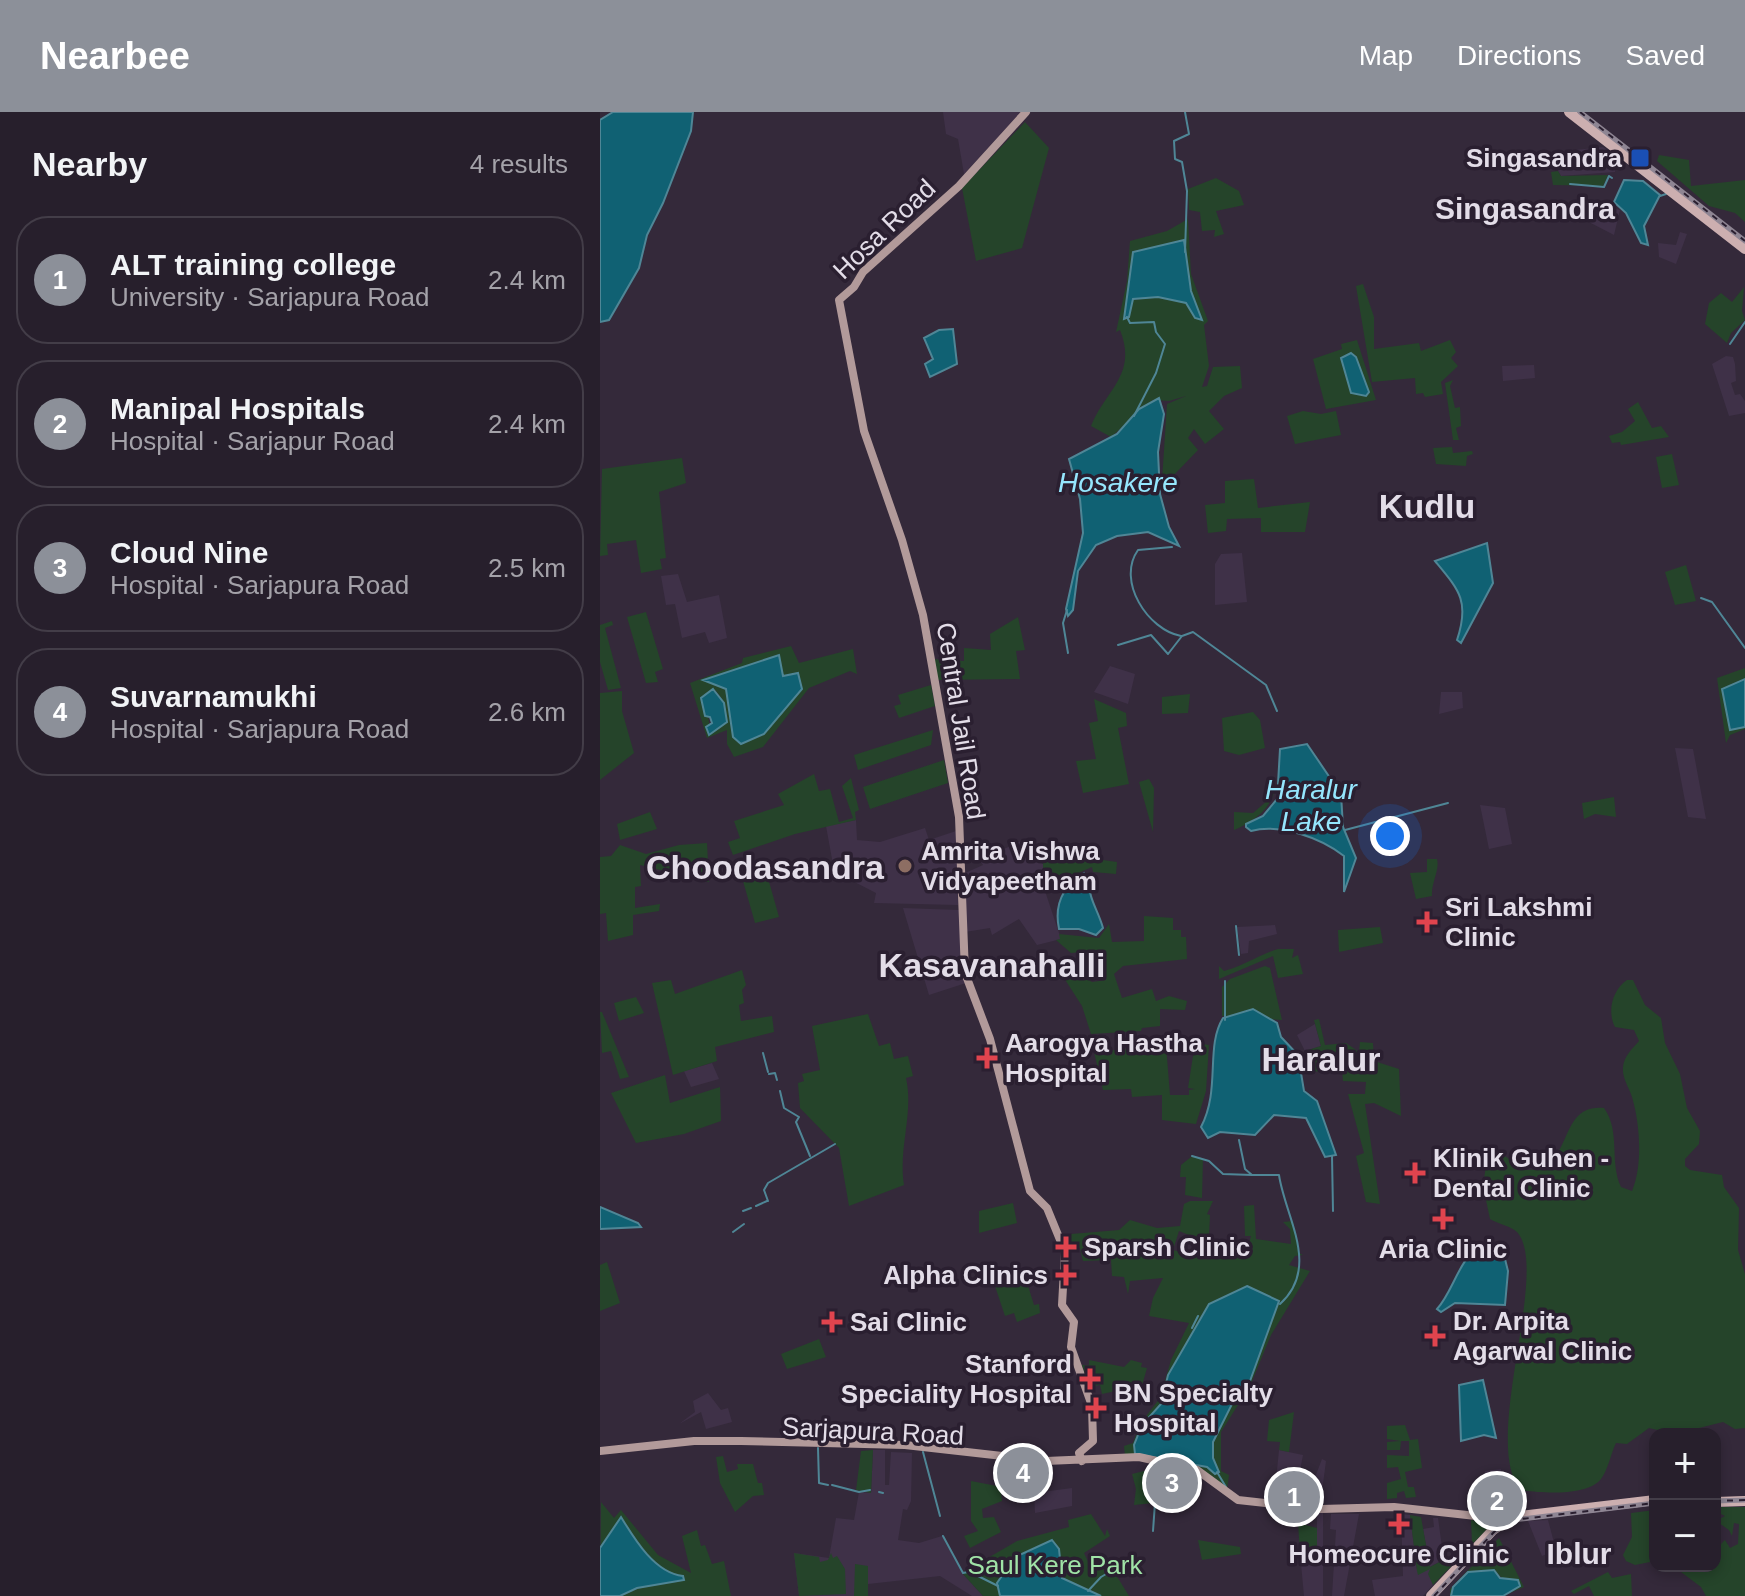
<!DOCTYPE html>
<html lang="en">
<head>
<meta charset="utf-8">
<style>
	:root { --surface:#271f2c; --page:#2f2734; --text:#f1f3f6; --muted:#a4a2a9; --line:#433d48; --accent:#8c9099 }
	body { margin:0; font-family:Helvetica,sans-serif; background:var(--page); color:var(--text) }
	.controls { position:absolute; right:24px; bottom:24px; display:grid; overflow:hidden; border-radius:16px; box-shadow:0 4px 12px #0003 }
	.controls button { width:72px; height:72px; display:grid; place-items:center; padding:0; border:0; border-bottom:2px solid var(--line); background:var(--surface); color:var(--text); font:40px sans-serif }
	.you { position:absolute; left:790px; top:724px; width:28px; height:28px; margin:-20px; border:6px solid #fff; border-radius:50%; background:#1a73e8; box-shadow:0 0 0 12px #1a73e833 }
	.badge { display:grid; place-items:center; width:52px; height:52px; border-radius:50%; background:var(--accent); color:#fff; font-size:26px; font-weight:700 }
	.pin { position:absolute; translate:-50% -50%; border:4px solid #fff; box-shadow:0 2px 8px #0006 }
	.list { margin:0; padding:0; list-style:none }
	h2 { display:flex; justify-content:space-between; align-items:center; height:104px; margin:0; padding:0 32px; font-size:34px }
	h2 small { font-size:26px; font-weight:400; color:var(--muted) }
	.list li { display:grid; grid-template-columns:52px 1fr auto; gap:24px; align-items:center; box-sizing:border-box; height:128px; margin:0 16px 16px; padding:0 16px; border:2px solid var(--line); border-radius:32px }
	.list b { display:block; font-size:30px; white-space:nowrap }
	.list p { margin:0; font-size:26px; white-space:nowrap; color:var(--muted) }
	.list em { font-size:26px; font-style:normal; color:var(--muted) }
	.map { position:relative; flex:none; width:1145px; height:1484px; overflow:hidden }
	header { display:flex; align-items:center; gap:48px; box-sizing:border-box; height:112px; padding:0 40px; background:var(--accent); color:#fff }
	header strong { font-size:38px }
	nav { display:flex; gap:44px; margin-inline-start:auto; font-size:28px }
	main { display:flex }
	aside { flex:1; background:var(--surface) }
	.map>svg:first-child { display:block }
	.built { fill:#3f3148 }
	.green { fill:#25442a; fill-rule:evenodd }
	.water { fill:#106173; stroke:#4f8696; stroke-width:2 }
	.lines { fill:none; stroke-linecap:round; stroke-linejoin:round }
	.stream { stroke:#4f8696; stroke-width:2 }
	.major { stroke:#b29a9a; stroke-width:8 }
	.highway { stroke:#ccafb0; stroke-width:10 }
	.rail-casing { stroke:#8e8593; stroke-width:5 }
	.rail { stroke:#2a1f30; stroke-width:2; stroke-dasharray:6; stroke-linecap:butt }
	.transit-dot { fill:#1a4fb4; stroke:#2a1f30; stroke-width:3 }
	.education-dot { fill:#8d6e63; stroke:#2a1f30; stroke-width:3 }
	.health-dot { fill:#e0444e; stroke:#2a1f30; stroke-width:3 }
	.labels { text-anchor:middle; stroke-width:7; stroke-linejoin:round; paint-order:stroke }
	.poi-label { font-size:26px; font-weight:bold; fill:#e3dde8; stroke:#2a1f30; text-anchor:start }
	.street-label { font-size:26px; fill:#e3dde8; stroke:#2a1f30 }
	.park-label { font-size:26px; fill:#a0e3a7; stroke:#2a1f30 }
	.water-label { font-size:28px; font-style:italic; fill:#95e6fd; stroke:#2a1f30 }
	.quarter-label { font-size:30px; font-weight:bold; fill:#e3dde8; stroke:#2a1f30 }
	.district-label { font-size:34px; font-weight:bold; fill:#e3dde8; stroke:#2a1f30 }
</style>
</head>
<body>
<header>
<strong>Nearbee</strong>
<nav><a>Map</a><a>Directions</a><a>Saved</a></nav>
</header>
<main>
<aside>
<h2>Nearby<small>4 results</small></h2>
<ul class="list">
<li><span class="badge">1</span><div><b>ALT training college</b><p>University · Sarjapura Road</p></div><em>2.4 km</em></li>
<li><span class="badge">2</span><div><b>Manipal Hospitals</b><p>Hospital · Sarjapur Road</p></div><em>2.4 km</em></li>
<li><span class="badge">3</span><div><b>Cloud Nine</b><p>Hospital · Sarjapura Road</p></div><em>2.5 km</em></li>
<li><span class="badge">4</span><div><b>Suvarnamukhi</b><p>Hospital · Sarjapura Road</p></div><em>2.6 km</em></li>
</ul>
</aside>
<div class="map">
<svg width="1145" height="1484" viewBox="0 0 1145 1484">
	<rect width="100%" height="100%" fill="#34293a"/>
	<path class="built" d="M343,0H421L364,62L358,27L346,22Z
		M1003,35L1016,44L1015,60L961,64L958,59L957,40Z
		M987,89L1020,98L1014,123L987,109Z
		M1080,120L1087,122L1076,152L1059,145L1058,131L1076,133Z
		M1126,244L1133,245L1135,252L1136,269L1131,271L1135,283L1140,282L1145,289V301L1129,304L1112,252Z
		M934,253L935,266L903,269L902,254Z
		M642,441L647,490L615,493V452L621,442Z
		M78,462L87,490L119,483L127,526L109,531L105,520L82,526L75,492L66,493L61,464Z
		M510,554L535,562L528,592L494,580Z
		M841,580H862L863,596L839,602Z
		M1075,636L1093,637L1106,707L1088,705Z
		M880,693L905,696L912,732L889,737Z
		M256,708L257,728L280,730L325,716L329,728L356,719L358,793L274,791L276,781L237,761L254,759L249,751L234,758L226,714Z
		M421,729L423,733L429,729L443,752L444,776L461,827L437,833L419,807L392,823L390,816L365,820L363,762L383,753L380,748Z
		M303,796L359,798L366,871L329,883Z
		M675,813L677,822L649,829L648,841L641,842L637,815Z
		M715,912L721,934L705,939L697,923Z
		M112,951L119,967L91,975L84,959Z
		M108,1281L121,1298L128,1296L132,1310L106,1317L101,1300L79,1312L95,1300L93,1289Z
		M273,1338H285V1373H289L291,1340L312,1341L311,1389L307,1398L303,1397L298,1428L319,1431L342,1424L362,1461L383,1484H372L340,1464L268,1472V1484H199L194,1441L229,1446L236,1406L254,1408L259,1380L271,1381Z
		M679,1338L703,1343L696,1379L690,1378L688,1390L674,1388Z
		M722,1347L726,1349L720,1395L696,1393L698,1383L709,1381Z
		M901,1357L906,1398L890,1400L885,1359Z
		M472,1376V1394L435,1401L434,1381Z
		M717,1401H723V1484H704L700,1441L717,1440Z
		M731,1402H759L744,1484H732L736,1418L730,1417Z
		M801,1402L810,1403L817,1458L830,1457L833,1473L823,1484H775L772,1468L803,1464Z
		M833,1406H838L842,1435L837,1437L839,1450L830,1455L823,1417L834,1415Z
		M948,1408L956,1438L942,1444L928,1409Z"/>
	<path class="green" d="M425,10L449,36L422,136L376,149L362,76Z
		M1059,43L1089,48L1091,74L1145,68V110L1135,101L1109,94L1057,49Z
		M958,59L961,64L1008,63L1003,74L953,73L951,60Z
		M616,66L639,79L644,93L616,99L624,122L614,125L615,118L602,119L600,100L589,98L588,77Z
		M588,107L591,162L608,209L604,213L609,254L602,275L607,274L613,255L640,254L642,276L624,284L609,299L624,317L605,332L594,317L588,326L598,338L571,366L562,369L567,292L586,284L569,289L553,288L511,325L491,314C505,278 538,263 520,218L516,220L527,169L530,129L567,119ZM584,128L591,180L602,208L595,206L586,191L558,185L532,188L529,205L525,207L533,140Z
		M763,172L774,205V237L819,231L821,239L850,228L856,240L851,246L858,254L841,270L843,282L825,285L823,281L816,282L815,266L772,270L756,174Z
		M1144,175L1142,199L1145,208L1131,221L1127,231L1105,212L1109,191L1121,181L1132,190Z
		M757,228L776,288L726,297L713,247L742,237L741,232Z
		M853,268L850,274L855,296L860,295L861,314L856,316L859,328H853L845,271Z
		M1038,290L1052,316L1061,314L1069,325L1021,333L1020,330L1012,331L1009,324L1022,320L1035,309L1028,297Z
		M703,299L721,302L736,299L741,323L695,332L687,304Z
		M852,335L853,341L872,339L873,342L867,344L866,354L836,352L833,336Z
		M1072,342L1079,373L1062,376L1056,345Z
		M82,346L86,371L59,380L66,446L60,447L62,457L41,461L36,428L7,432L8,443L0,444L2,357Z
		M654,367L658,396L710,390L705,420H661V406L627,407L626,419L608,421L605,393L625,391V369Z
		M1086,453L1096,489L1075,493L1065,460Z
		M46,500L63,557L55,560L58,570L46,571L27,505Z
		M418,505L425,538L416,539L420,567L336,568L332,547L364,549V536L391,538L390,522Z
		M12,509L13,513L5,516L21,576L8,578L0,550V513Z
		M191,534L199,551L253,537L257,562L250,559L209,576L163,635L134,645L127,632V618L107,626L90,571L142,551L143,546ZM179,543L183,564L201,578L164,622L141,631L133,624L126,577L103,568ZM114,577C130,593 131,612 111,622L108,604Z
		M1145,556V617L1130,623L1126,631L1117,566Z
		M331,573L335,594L299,606L294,594L301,592L298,583Z
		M22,579V599L34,641L0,668V581Z
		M590,582L588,601L562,602V585Z
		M494,587L526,601L527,614L518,616L529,672L483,681L476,649L496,647L489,611L498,609Z
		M653,600L660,608L665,636L639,643L624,639L622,606Z
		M333,618L331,633L258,658L254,643Z
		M344,648L348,671L270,697L263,675Z
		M214,662L219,679L230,677L239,710L253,706L242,674L251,666L259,698L255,700L256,708L195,722L133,743L128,730L140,726L134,709L184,693L178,682Z
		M549,667L554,676L553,720L539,670Z
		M671,673L676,674C671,697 655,709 634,718V700L653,701L667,689Z
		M1014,685L1016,705L995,702L984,707L982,691Z
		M50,700L57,717L20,728L17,712Z
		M107,731L109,770L40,753L41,774L35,775V796L60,792L59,799L33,803V823L8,829L6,801L0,802V745L11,744L20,733L46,742L79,733Z
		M467,743L517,750L516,762L493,760L492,755L444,776L443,752L437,745Z
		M827,747H837C840,758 831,771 832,784L816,787L810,761L827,760Z
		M168,766L179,805L155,811L143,769Z
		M544,804L573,806V818H581V825H586L587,847L523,854L514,862L522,886L552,877L556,889L569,884L587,889L585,898L560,897V914L542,916L541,919L491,922L482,894L464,866L470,855L492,870L506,868V843L501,838L471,841L456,828L460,827L459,822L499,826L509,812L512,830L544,829Z
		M780,815L783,831L739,840L738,818Z
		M678,837H694L692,846L698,843L703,862L678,866L673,844L619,867V854L624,859C641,855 659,843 678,837Z
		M665,854L670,856L682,908L622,904V875L630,867Z
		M142,858L146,873L142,878L144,891L139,893L141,909L172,904L174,920L115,935L117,949L73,963L52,871L71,868L75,882Z
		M1027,868H1033L1045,893L1061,906L1065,931L1080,962L1087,996L1100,1019L1099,1032L1085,1047V1054L1090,1058L1122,1063L1124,1075L1139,1096L1138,1138L1145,1162V1316L1135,1317L1123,1310L1075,1322L1049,1316L1027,1332L1016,1331C1011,1341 1008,1358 1001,1367C986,1385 940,1381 920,1378C881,1328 951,1158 917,1120C911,1114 898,1112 890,1107L883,1074L887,1046L899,1040L925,1058C976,1060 955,991 1004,996C1021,1020 1009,1049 1021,1075L1032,1079C1043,1053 1040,1012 1032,985C1029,975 1022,967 1023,955C1024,944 1032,937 1039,929L1034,918L1015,915C1007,900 1012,878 1027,868Z
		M36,885L44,901L19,909L14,891Z
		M0,900H2L29,965L20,967L11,939L2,941Z
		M268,902L279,934L290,931L294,947L308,944L313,964L306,966C314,1001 298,1037 304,1073L249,1094L239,1036L200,996L198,971L204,969L202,962L220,958L212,914Z
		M719,907L725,933L746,931L759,940L760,930L773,931L774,949L799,957L801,1004L774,991L765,992L780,1092L766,1090L756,1044L764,1041L748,982H765L766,970L743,969L742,958L708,960L705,939L721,934L714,908Z
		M595,931L609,933L606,979L596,1012L562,1008V983L532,985L531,977L503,978L494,940L566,933L570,983H589V978L595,977L588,976Z
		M65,963L70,991L120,975L121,1009L84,1022L36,1031L11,981Z
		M591,1045L603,1046L602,1086L585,1083L586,1065H580L581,1053Z
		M590,1089H613L607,1102L610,1103L609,1125L601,1128L579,1119L573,1138L604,1145V1137H647L651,1124H645L644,1094L654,1093L656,1127L691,1132L690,1117L683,1110L693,1109L699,1141L703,1143L695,1144L689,1153L710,1159L671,1223L650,1274L621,1320V1359L629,1363L627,1378L603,1358L525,1344L524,1334L533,1331L540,1312L560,1286L571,1248L589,1211L549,1204L553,1186L563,1166L530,1169L528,1182L524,1165L512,1164L511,1148L483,1149L480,1136L471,1138V1122L519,1118L530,1108L557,1116L580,1114L584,1092Z
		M413,1091L417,1111L379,1121V1099Z
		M7,1150L20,1191L0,1199V1153Z
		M425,1164L434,1193L439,1192L440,1201L417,1210L414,1201L405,1204L395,1174Z
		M219,1227L226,1245L187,1257L181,1242Z
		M489,1248L524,1255L531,1248L542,1251L541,1255L547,1256L541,1277L528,1273L525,1277L502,1282L500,1273L489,1275L482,1253H489Z
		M694,1300L689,1340L679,1338L680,1330L667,1329L669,1308Z
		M805,1313L810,1328L818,1327L822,1356L805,1360L808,1375H814L816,1385L806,1386L804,1379L797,1381V1386L787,1387V1371L801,1367L798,1355L787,1356V1343L809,1344V1329H801L800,1338H787V1330L800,1329L787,1327V1314Z
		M273,1338L271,1381L256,1378L261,1339Z
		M123,1344L127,1360L138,1357L137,1352H153L158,1371H162L164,1383L153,1384L135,1400L120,1371L116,1345Z
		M544,1359L561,1363L553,1391L534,1393L536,1377L532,1362Z
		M427,1368L429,1381L401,1379L402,1389L382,1397L383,1406L394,1405L401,1420L370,1436L364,1424L378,1419L371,1409V1369L397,1374Z
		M1,1390L14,1406L21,1398L58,1443L91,1461L82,1424L97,1418L101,1434L105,1433L112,1452L124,1449L131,1484H0Z
		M1115,1395H1145V1484H1106L1101,1475L1073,1454H1115C1115,1442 1116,1436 1125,1428L1130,1436L1138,1432L1139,1412L1134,1411L1132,1424L1129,1418L1116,1409L1125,1404L1115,1399Z
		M1055,1398V1449L1035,1453L1026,1449L1023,1443L1032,1425L1031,1401Z
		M491,1402L505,1424L507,1417L510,1424L484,1441L492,1458L510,1453L529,1484H383L362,1461L417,1429L469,1415L468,1408Z
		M810,1403L821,1405L830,1455L853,1443L852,1435L872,1430L871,1408L892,1412L833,1473L828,1462L830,1457L818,1463L817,1459Z
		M698,1411L717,1416V1440L700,1441Z
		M899,1426L924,1475L903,1484L914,1478L894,1458L868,1460L850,1484V1477Z
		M598,1428L640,1435L641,1442L602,1448Z
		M194,1441L219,1445L220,1450L228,1448L231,1441L233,1446L237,1444L245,1457L246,1482L199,1484Z
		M255,1452L268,1454V1484H254Z
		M1008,1460L1012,1466L1031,1462L1032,1484H994L989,1474L974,1482L971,1479Z"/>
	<path class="water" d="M13,0H93L91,19L63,91L47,123L39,156L9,208L0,210V8Z
		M1024,68L1043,69L1060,83L1044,114L1048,133L1041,131L1026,101L1014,90Z
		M584,128L591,179L602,208L595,206L586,191L558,185L533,187L529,205L524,207L533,140Z
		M353,217L357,252L330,265L325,252L333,247L324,226L339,218Z
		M751,241L756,245L769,280L766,284L751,281L741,246Z
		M559,286L564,302L558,340L560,382L569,415L579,434L548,420L517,424L496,433L478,459L473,498L468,504L466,497L483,421L480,387L469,347L517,322L539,297Z
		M887,431L893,471L861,531L857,528C870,489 859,478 835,449Z
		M179,543L183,564L198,561L202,577L164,622L141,632L133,625L126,577L103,568Z
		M1145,567V615L1130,618L1122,577Z
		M113,577L124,591L127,610L109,623L106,615L112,611L110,605L105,604L101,586Z
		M707,632L741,682L743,715L756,746L744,780V744C721,726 680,711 651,719L646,715V712L663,704L682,681L678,672L680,637Z
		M484,761L489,768C488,786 498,798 503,816L496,823L479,817H459C454,793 463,774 484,761Z
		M653,897L677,911L681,925L698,943L704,979L717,989L736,1043L725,1045L706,1006L674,1003L655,1023L620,1020L608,1026L601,1015C621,977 605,935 623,906Z
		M0,1095L38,1111L41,1115L0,1117Z
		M880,1135H889L905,1147L908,1159L905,1193L855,1191L841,1200L837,1197C853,1180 859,1146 880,1135Z
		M647,1174L679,1189L650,1269L633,1290L613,1330V1346L619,1360L615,1362L607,1355L535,1342L534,1333L542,1313L561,1292L568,1263L609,1192Z
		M883,1268L896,1326L884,1323L861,1329L859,1273Z
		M21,1405C35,1428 55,1461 83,1464L84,1468L37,1476L20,1484H0V1436Z
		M452,1428L459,1437L462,1466L501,1484H400L397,1471L415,1445Z
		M894,1458L900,1466L918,1468L920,1474L903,1484H851L853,1475L868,1460Z"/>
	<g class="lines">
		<path class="stream" d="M970,72L1004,75L1009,64L1012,66
			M1060,84L1066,82
			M585,140L587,79L582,50L575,47L574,29L589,22L585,0
			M527,205L530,211L554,210L556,220L565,232L556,261L534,304
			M1130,232L1145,210
			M572,435L538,438C516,469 548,518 581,524
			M1101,486L1112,490L1145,536
			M467,498L463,511L468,541
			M518,533L551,523L568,542L582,524L593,520L666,573L677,599
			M745,718L848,691
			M636,814L639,843
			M625,869V908
			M163,941L168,960
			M169,962L175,961L177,968
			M180,979L184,996L199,1005L196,1010L210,1044
			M639,1028L645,1057L652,1063H679C685,1105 721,1155 680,1192
			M592,1044L609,1049L623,1062L652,1063
			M732,1044L733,1099
			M168,1089L164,1078L168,1071L235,1032
			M156,1094L167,1089
			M143,1099L151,1096
			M133,1120L144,1112
			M592,1216L598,1204
			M318,1328L319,1330
			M218,1336L219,1371L228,1373
			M323,1340L340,1404
			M617,1360L626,1375
			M232,1373L259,1380L270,1378
			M279,1380L283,1381
			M553,1419L555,1391
			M343,1424L363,1461L368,1460
			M370,1460L398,1474
			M488,1479L501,1465L513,1458"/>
		<path class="major" d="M426,0L359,74L263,160L254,175L239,188L264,319L302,428L323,503L359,705L365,861L390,927L430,1079L447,1096L465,1140L462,1193L474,1210L471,1235L492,1294L493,1329L479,1341L482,1349
			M0,1339L94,1329H141L305,1333L446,1349L539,1345L597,1358L638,1388L721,1397L794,1395L876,1404L916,1400"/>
		<path class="highway" d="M969,0L1145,137
			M1115,1390L1145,1389
			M831,1484L893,1418L912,1405L1055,1388"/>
		<defs>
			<path id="rail" d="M980,0L1145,129
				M1115,1389L1145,1388
				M834,1484L895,1419L913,1408L1055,1391"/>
		</defs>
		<use href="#rail" class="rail-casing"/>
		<use href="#rail" class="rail"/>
	</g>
	<rect class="transit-dot" x="1030" y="36" width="20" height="20" rx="4"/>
	<circle class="education-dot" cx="305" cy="754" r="8"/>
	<g class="health-dot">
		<path d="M823 798h8v8h8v8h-8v8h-8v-8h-8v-8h8z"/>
		<path d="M383 934h8v8h8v8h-8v8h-8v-8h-8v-8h8z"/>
		<path d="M811 1049h8v8h8v8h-8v8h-8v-8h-8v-8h8z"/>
		<path d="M839 1095h8v8h8v8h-8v8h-8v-8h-8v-8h8z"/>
		<path d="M462 1123h8v8h8v8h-8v8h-8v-8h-8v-8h8z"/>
		<path d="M462 1151h8v8h8v8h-8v8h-8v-8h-8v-8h8z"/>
		<path d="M228 1198h8v8h8v8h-8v8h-8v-8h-8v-8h8z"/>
		<path d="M831 1212h8v8h8v8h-8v8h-8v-8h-8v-8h8z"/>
		<path d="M486 1255h8v8h8v8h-8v8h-8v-8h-8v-8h8z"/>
		<path d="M492 1284h8v8h8v8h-8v8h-8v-8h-8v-8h8z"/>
		<path d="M795 1400h8v8h8v8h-8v8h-8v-8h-8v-8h8z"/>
	</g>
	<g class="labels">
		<g class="poi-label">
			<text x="1022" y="55" text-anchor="end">Singasandra</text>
			<text x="321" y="748">Amrita Vishwa<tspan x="321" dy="30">Vidyapeetham</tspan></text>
			<text x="845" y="804">Sri Lakshmi<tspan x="845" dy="30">Clinic</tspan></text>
			<text x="405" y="940">Aarogya Hastha<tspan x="405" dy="30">Hospital</tspan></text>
			<text x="833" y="1055">Klinik Guhen -<tspan x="833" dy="30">Dental Clinic</tspan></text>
			<text x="484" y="1144">Sparsh Clinic</text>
			<text x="843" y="1146" text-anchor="middle">Aria Clinic</text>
			<text x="448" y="1172" text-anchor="end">Alpha Clinics</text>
			<text x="853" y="1218">Dr. Arpita<tspan x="853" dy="30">Agarwal Clinic</tspan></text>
			<text x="250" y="1219">Sai Clinic</text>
			<text x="472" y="1261" text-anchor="end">Stanford<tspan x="472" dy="30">Speciality Hospital</tspan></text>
			<text x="514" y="1290">BN Specialty<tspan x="514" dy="30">Hospital</tspan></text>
			<text x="799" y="1451" text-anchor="middle">Homeocure Clinic</text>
		</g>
		<g class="street-label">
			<text transform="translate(284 117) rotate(-44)" y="9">Hosa Road</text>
			<text transform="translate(361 609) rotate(81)" y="9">Central Jail Road</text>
			<text transform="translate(273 1319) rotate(3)" y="9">Sarjapura Road</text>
		</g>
		<g class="park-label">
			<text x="455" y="1462">Saul Kere Park</text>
		</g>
		<g class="water-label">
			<text x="518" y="380">Hosakere</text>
			<text x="711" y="687">Haralur<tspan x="711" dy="32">Lake</tspan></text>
		</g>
		<g class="quarter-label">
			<text x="925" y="107">Singasandra</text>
			<text x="979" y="1452">Iblur</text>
		</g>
		<g class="district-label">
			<text x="827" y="406">Kudlu</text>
			<text x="165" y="767">Choodasandra</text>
			<text x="392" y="865">Kasavanahalli</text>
			<text x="721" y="959">Haralur</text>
		</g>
	</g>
</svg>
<div class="controls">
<button>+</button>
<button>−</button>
</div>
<div class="you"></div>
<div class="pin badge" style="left:694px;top:1385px">1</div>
<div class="pin badge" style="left:897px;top:1389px">2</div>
<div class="pin badge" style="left:572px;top:1371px">3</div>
<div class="pin badge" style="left:423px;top:1361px">4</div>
</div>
</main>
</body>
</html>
